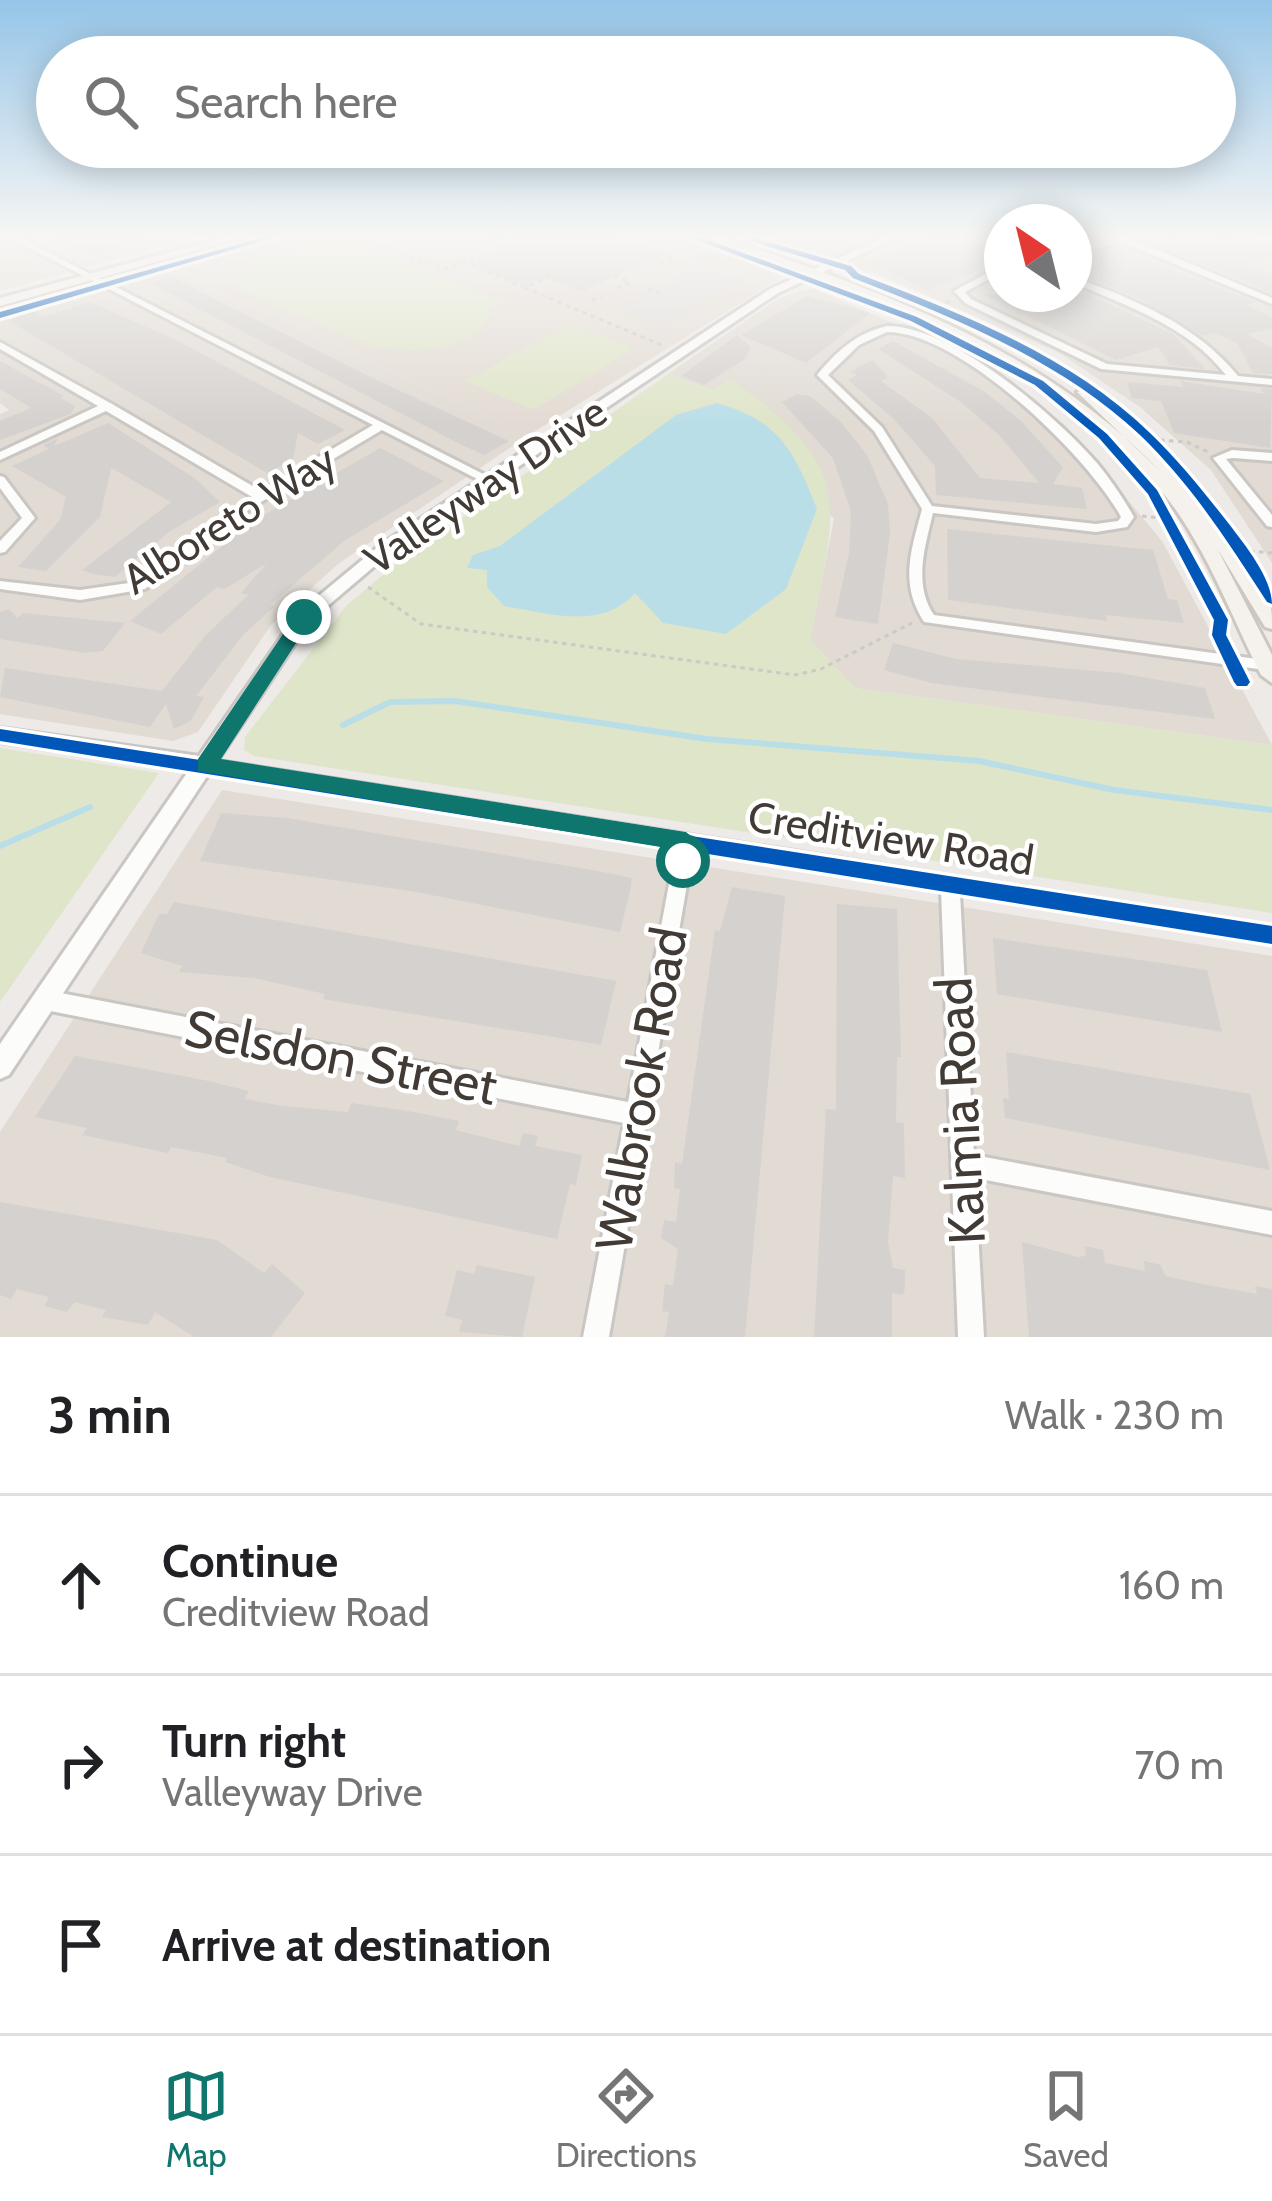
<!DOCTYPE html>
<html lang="en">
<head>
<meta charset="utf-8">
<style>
	:root { --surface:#fff; --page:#f2f2f2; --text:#202124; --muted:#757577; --line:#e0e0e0; --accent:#0f766e }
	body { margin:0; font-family:Cabin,sans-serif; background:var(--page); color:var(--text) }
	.compass { position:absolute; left:984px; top:204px; width:108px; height:108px; border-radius:50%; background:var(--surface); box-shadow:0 6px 30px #0003; rotate:325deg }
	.stop { position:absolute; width:36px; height:36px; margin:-27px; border:9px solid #0f766e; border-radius:50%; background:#fff }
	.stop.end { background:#0f766e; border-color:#fff; box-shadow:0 3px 12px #0008 }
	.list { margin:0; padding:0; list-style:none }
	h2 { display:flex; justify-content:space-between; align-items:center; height:156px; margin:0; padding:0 48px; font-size:51px }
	h2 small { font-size:39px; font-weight:400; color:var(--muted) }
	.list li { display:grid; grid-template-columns:78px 1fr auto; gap:36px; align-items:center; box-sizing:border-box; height:180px; padding:0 48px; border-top:3px solid var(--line) }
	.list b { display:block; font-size:45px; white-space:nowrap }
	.list p { margin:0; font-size:39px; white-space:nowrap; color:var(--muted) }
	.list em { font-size:39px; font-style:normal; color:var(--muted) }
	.icon { flex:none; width:66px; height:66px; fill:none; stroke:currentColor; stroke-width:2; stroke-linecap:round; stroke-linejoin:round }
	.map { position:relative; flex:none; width:1272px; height:1337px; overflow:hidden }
	.search { position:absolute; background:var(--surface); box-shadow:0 6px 30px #0003; left:36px; right:36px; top:36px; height:132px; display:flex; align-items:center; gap:30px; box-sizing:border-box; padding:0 42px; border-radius:66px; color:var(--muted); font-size:45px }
	.sheet { height:696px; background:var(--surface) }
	nav { display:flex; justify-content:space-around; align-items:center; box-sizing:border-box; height:168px; border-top:3px solid var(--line); background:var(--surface); font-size:33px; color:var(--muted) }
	nav a { display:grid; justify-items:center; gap:6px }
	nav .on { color:var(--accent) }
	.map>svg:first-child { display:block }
	.residential { fill:#e1dbd4 }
	.education { fill:#e3dbd3 }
	.green { fill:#dfe5c9 }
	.parking { fill:#dedbd8 }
	.water { fill:#badee8 }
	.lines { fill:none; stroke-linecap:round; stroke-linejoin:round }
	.stream { stroke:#badee8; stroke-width:6 }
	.building { fill:#d5d1ce }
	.minor-casing { stroke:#c9c6c3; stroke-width:6 }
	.tertiary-casing { stroke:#c9c6c3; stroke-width:6 }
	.secondary-casing { stroke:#cdc7c0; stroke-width:6 }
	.path { stroke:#ccc9c6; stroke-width:3; stroke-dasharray:4.5 4.5; stroke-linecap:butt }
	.minor { fill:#fcfcfb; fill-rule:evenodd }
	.tertiary { fill:#fcfcfb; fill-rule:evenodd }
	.secondary { fill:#f5f2ee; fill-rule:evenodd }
	.cycleway-casing { stroke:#fff; stroke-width:7 }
	.cycleway { fill:#0057b8; fill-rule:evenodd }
	.route { fill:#0f766e }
	.labels { text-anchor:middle; stroke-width:9; stroke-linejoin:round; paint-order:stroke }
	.street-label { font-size:42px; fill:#423a34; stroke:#fff }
	.near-street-label { font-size:51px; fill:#423a34; stroke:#fff }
</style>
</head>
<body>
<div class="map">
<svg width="1272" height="1337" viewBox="0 0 1272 1337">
	<rect width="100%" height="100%" fill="#edeae7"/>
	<path class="residential" d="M0,237H197L0,291Z
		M769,237H1002V294H1074V237H1272V563L1211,470L1140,407L1059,353L895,281Z
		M169,268L529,435L338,564L271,625L198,732L173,741L0,714V414L9,410L0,403V316Z
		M812,288L951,348L1065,425L1162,541L1272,745L855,688L810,640L834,519L713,391L668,374L779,298Z
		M222,790L1272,956V1337H0V1132Z"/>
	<path class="education" d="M277,237H672L785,275L529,435L169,268Z"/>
	<path class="green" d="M349,242H350L503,302L491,308C486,356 403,353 368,346L243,291L238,281C255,239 314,250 349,242Z
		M570,324L635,348L533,410L465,381Z
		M668,374L713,390L730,379C857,468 837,502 810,640L855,688L1272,745V913L254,756L244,750L245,737L347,605L400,561Z
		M0,748L159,773L0,1002Z"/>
	<path class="parking" d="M693,266L747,280L661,326L619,309L624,306L618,304L677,281L670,277Z"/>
	<path class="water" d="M717,403C780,421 794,451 817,509L786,589L726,634L663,623L635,593C601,631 549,613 504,606L487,587V570L467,568L473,555L500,546L676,415Z"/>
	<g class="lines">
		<path class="stream" d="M343,725L390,702L455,701L707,739L979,761L1114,790L1272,810
			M0,846L90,807"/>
	</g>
	<path class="building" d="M47,237H148V239L95,256Z
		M480,237H610L660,254L582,292L545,278L524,286L472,265L509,249Z
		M932,237H988L1002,244V261L928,290L869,262Z
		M1165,237L1186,241L1228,237L1272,249V255L1246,266L1272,274V293L1152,243Z
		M1114,248L1256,302L1246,305L1272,317V329L1247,334L1272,348V374L1253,373L1237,343L1214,333L1203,336L1143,301L1084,276L1091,274L1074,266V258Z
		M170,276L370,377L509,441L484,455L462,445L149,283Z
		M1074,288L1173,334L1205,369L1170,365L1158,347L1116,360L983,294H1074Z
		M807,296L870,313L806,363L741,335Z
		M90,302L174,339L345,430L318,444L298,433L293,460L267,473L9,321L33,311L45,317Z
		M737,335L751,347L745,359L704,385L681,376Z
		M893,341L985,392L1021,421L1063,467L1053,484L1082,488L1087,509L936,495L935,466L894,419L848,380L857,375L850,372L872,360L888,377L881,381L933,419L980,478L1039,483L999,435L961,402L878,349Z
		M0,361L64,396L60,398L75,406L71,414L0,440V421L31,408L0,389Z
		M1180,381L1264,394L1261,388L1272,389L1270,448L1174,433L1161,401L1132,398L1127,382L1184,387Z
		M797,394L810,396L840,421L867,455L888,504L890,533L878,624L835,617L849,553L851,511L833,458L782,402Z
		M108,423L196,479L220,502L169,532L115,577L93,574L82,570L171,502L111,468L100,517L46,571L18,567L60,520L66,497L12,466L49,449L43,445L58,438L54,446Z
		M380,448L444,481L344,541L270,605L275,606L244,634L196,696L204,697L191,721L174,729L166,704L150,727L0,697L5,668L162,691L205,636L248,595L241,593L267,563L225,589L217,587L161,634L130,621L252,522Z
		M947,529L1153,550L1168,599L1177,600L1184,623L1106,615L1107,621L948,600Z
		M9,609L17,618L23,613L125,623L103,651L85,653L0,639V612Z
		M893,643L956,659L1120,673L1205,688L1215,719L931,683L884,670Z
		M221,813L287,818L592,870L632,878L631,887L620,932L411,891L200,861Z
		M732,887L785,896L745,1337H665L669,1312L662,1311L665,1284L673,1286L678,1249L661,1238L664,1220L676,1222L680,1189L674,1188L675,1162L682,1164L715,930L720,931Z
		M174,902L616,981L601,1045L323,999L325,994L254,978L179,972L182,966L141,953L159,914H167Z
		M837,904L897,909L901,1057H897L896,1122L904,1123L905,1178L893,1176L888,1242L893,1268L905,1270V1288L903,1295L892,1293V1337H814L826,1109L836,1110Z
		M993,938L1207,970L1222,1032L997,994Z
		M1006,1052L1250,1094L1270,1170L1005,1118L1003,1098L1009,1099Z
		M75,1056L204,1080L249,1091L245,1099L283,1106L348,1112L351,1103L408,1111L459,1121L456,1130L519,1146L523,1133L538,1136L535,1146L582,1155L576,1185L570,1184L557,1239L270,1177L225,1162L227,1158L171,1147L168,1153L82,1135L87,1128L35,1117Z
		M0,1202L217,1240L264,1273L272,1264L305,1293L271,1337H194L155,1312L148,1325L102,1317L106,1310L75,1302L67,1312L44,1306L49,1297L17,1289L11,1299L0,1295Z
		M1022,1242L1078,1257L1086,1256L1085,1246L1103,1250L1105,1263L1145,1271L1144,1261L1161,1265L1165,1276L1207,1285L1257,1294L1255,1286L1272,1289V1337H1029Z
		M477,1265L535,1277L522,1337L459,1332L462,1320L445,1316L457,1270L474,1274Z"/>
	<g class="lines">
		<defs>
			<path id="minor" d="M8,237H18L495,480L493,483H485L382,430L251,508L145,589L80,600L0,589V581L80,590L136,582L252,497L106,411L0,460V452L98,406L0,349V342L112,404L261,491L373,425Z
				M1111,237H1127L1272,298V304L1121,242L1074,254V248L1113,239Z
				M1252,237L1272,238V244L1253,239Z
				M1002,265V272L965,292L971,299L1107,364L1226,375C1188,326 1129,307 1074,283V277C1135,300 1196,324 1238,376L1272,379V385L1101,369L965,303L954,291Z
				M887,326C952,326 1055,415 1097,463C1111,480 1123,498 1134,517L1127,527L1096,532L933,513C925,547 913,584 934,615L1272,661V671L924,622C899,583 911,551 922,509L874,431L817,375C836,352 856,333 887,326ZM887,332C960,332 1087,455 1121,517L1118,521L1096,524L932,506L882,427L828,375L859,345Z
				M1232,450L1272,453V461L1233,458L1226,459L1272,515V527L1267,526L1213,458Z
				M0,476L4,477L35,518L5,552L0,553V541L22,518L0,488Z
				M206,759L1272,926V944L960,893L974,1155L1272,1211V1235L975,1178L984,1337H958L941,890L693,850L609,1337H583L624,1123L45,1010L38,1007L35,1000L38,993L45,990L628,1102L676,847L206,771L200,770L198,765L200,760Z"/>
			<path id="tertiary" d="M885,237H898L778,293L391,552L310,621L9,1075L0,1079V1044L189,770L0,742V728L199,756L298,613L379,546L770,289Z"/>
			<path id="secondary" d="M226,237H244L0,306V298Z
				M705,237H721C882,291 1042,348 1162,473L1077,392L1090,389C1148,434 1194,486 1235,546C1246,564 1261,582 1270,601C1272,610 1272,619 1272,629L1265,627L1217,548L1272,655V683L1261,675C1234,621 1212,563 1178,513C1110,416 999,352 892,308C853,291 813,276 773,262C751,254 725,249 705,237Z"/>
		</defs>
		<use href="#minor" class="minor-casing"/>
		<use href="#tertiary" class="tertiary-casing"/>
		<use href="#secondary" class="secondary-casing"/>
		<path class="path" d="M350,237L445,269L508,249
			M473,237L505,249
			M617,237L674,259L667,264L652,259
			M683,237L698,242
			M695,257H721
			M199,260L276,241L331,237
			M471,265L523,287
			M550,276L525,288L664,346
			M614,276L631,282
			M617,288L632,282
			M648,289L660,293
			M592,300L602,296
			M937,306L953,300
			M1160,440L1187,442L1208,452
			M1142,516L1168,519
			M1250,551L1272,553
			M368,587L421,624L795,675L821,669L912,623"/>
		<use href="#minor" class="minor"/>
		<use href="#tertiary" class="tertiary"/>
		<use href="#secondary" class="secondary"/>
		<defs>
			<path id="cycleway" d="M264,237H276L0,318V312Z
				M689,237H700L917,317L1043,381L1107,434L1157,490L1228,620L1226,635L1250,682L1247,686H1237L1234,682L1212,635L1214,620L1148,494L1099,438L1035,385L911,321Z
				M751,237L851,266L859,274C962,314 1070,355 1150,433C1179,461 1204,492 1229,524C1245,545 1272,578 1272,604L1267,602C1229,543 1191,484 1140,435C1059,359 954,318 853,278L845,270L751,241Z
				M0,729L1272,926V944L0,741Z"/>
		</defs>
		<use href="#cycleway" class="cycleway-casing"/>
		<use href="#cycleway" class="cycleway"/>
	</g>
	<linearGradient id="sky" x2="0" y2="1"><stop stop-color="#95c5e8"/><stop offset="0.56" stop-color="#f7f6f4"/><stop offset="1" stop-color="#f7f6f4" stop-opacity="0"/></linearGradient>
	<rect width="1272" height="424" fill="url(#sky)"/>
	<path class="route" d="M304,611L313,617L221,759L686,832L698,842L691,868H675L673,849L198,771V759L298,612Z"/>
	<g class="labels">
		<g class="street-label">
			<text transform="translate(485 485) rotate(-34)" y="15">Valleyway Drive</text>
			<text transform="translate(229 519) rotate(-32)" y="15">Alboreto Way</text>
			<text transform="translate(891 838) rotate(9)" y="15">Creditview Road</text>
		</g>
		<g class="near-street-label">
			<text transform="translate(341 1057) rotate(11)" y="18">Selsdon Street</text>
			<text transform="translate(641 1089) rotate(-80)" y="18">Walbrook Road</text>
			<text transform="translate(960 1111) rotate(-93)" y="18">Kalmia Road</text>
		</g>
	</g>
</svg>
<svg class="compass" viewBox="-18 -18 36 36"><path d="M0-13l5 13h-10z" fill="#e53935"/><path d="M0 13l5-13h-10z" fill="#757577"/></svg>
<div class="stop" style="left:683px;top:861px"></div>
<div class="stop end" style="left:304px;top:617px"></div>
<div class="search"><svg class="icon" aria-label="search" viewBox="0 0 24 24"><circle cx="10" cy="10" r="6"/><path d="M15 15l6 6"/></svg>Search here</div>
</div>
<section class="sheet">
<h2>3 min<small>Walk · 230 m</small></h2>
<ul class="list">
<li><svg class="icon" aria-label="ahead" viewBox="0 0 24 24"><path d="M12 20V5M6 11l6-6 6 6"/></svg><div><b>Continue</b><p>Creditview Road</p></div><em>160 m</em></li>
<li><svg class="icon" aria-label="right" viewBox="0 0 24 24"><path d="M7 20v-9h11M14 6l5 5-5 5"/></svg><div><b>Turn right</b><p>Valleyway Drive</p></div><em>70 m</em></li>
<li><svg class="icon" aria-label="arrive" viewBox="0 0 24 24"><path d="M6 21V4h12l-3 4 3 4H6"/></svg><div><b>Arrive at destination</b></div></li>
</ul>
</section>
<nav>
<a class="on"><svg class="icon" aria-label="map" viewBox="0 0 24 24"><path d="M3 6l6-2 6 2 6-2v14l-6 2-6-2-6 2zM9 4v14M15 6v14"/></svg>Map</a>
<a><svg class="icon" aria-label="directions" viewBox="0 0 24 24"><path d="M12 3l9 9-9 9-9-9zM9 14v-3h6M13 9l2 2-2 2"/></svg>Directions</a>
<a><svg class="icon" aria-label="saved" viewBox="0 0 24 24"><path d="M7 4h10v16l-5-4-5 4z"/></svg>Saved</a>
</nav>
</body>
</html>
